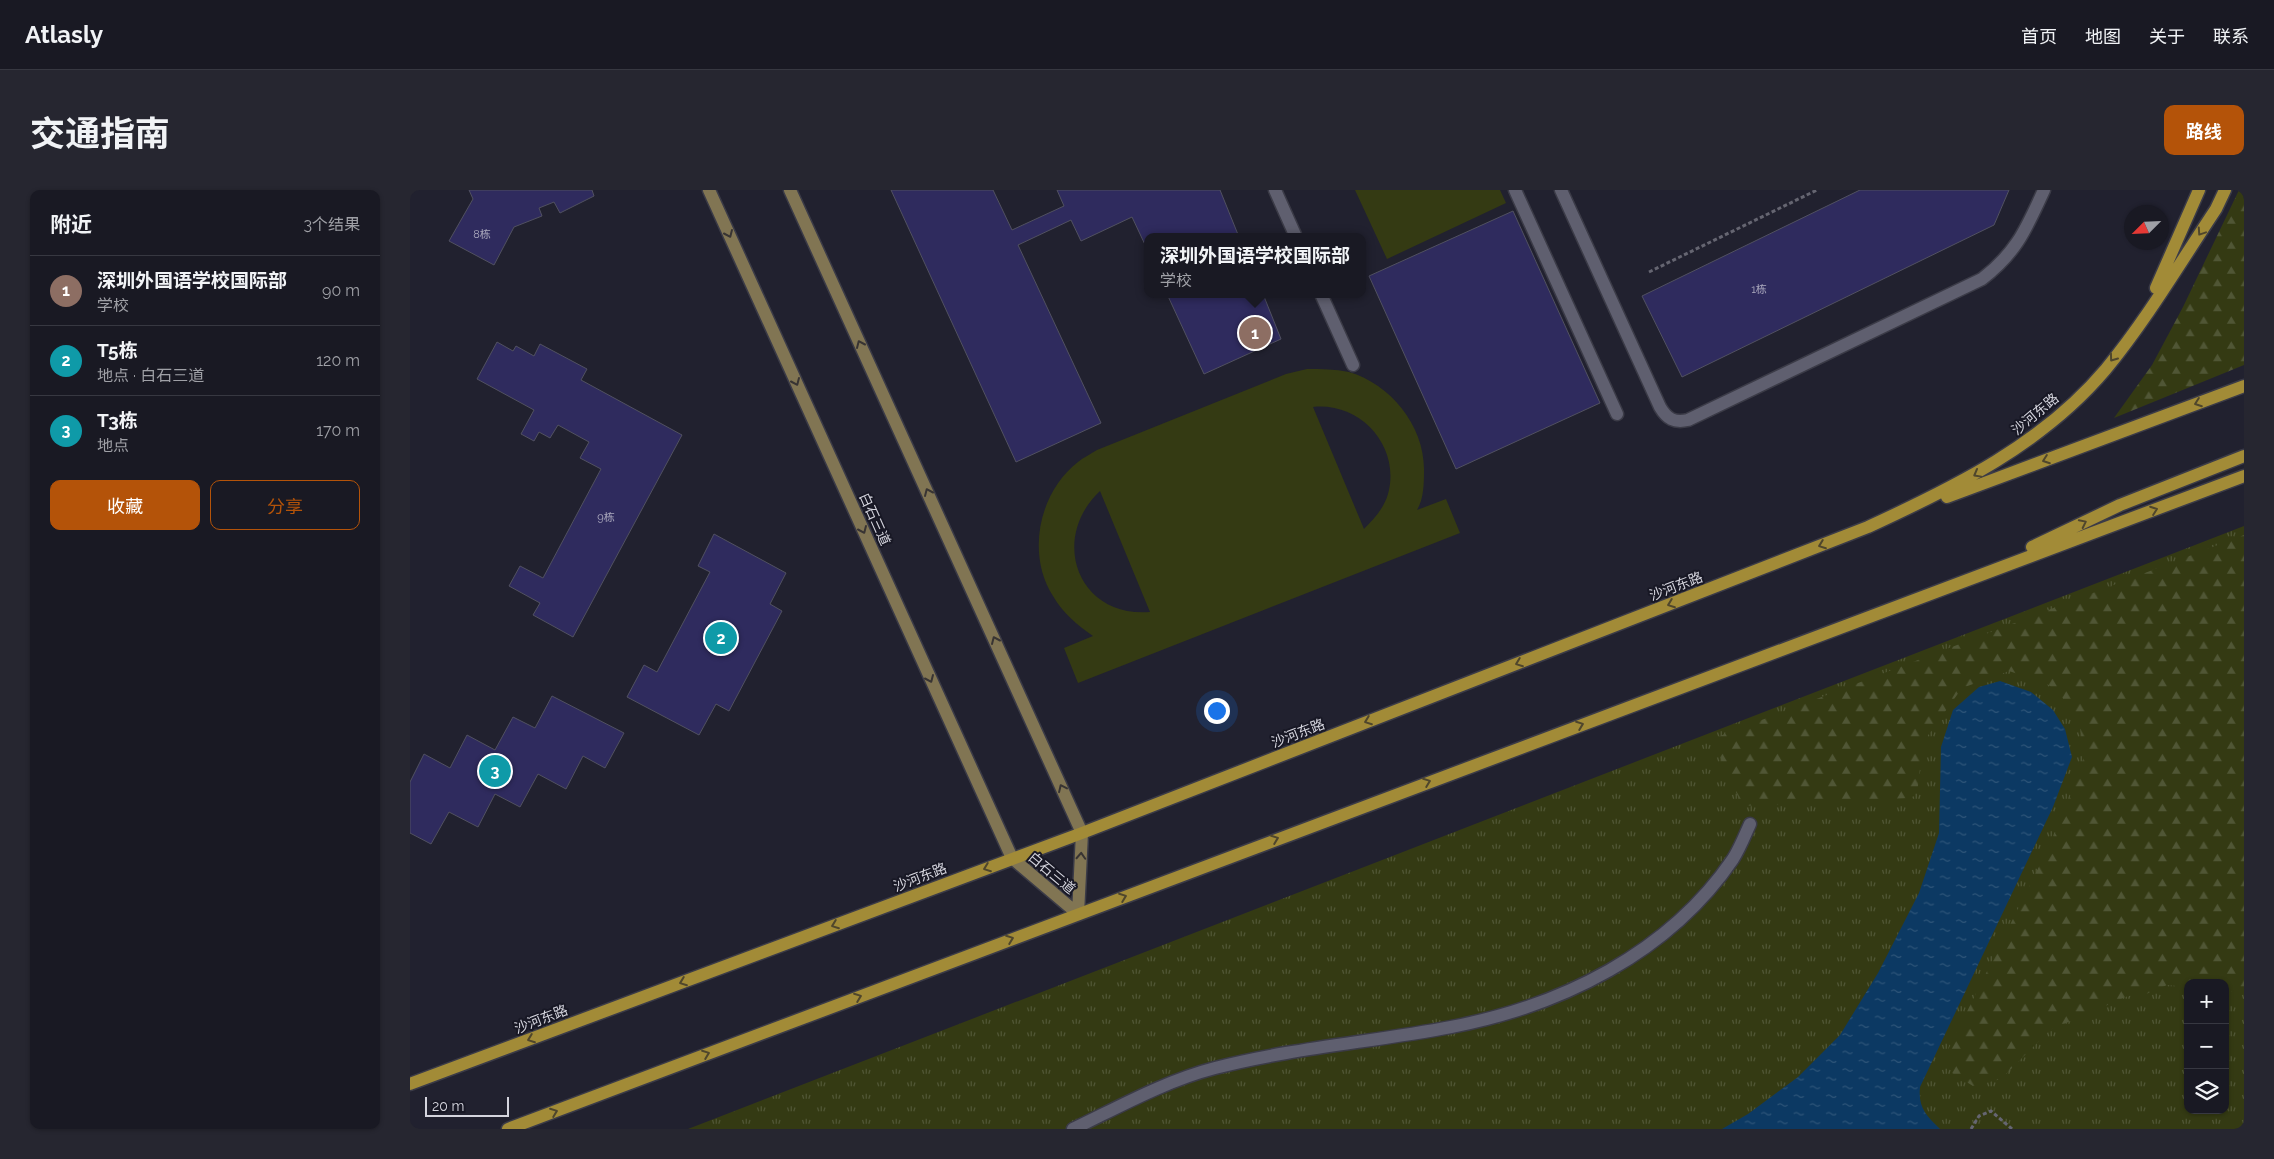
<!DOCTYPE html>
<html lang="zh">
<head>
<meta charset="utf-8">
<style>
	:root { --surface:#191923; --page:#262630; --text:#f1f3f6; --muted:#9fa0a6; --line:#373841; --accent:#b45309 }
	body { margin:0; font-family:Raleway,"Noto Sans SC",sans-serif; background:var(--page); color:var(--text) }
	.controls { position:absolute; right:15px; bottom:15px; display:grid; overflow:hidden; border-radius:10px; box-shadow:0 1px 4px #0004 }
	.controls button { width:45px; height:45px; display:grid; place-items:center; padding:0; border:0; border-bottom:1px solid var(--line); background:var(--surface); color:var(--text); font:25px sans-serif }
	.compass { position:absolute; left:1714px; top:15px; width:45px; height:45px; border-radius:50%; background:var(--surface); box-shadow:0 1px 4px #0004; rotate:246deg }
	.scale { position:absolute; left:15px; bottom:12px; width:84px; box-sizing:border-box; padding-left:5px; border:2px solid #d5d5de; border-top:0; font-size:14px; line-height:18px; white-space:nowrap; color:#d5d5de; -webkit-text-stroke:4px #181825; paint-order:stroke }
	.you { position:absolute; left:806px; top:520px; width:18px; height:18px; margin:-12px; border:4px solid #fff; border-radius:50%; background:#1a73e8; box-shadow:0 0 0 8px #1a73e833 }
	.badge { display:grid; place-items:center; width:32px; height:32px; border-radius:50%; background:var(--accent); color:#fff; font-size:16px; font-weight:700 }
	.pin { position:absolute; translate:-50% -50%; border:2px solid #fff; box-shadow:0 1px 5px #0006 }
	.popup { position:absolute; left:734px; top:43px; width:222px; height:65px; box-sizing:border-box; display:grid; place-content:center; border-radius:10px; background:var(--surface); filter:drop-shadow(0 1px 4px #0005); font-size:16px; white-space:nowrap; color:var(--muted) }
	.popup b { font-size:19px; color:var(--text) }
	.popup::after { content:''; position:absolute; left:50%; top:100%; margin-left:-10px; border:10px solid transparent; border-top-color:var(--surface) }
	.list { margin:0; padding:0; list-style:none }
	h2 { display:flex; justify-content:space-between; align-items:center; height:65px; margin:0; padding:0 20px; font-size:21px }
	h2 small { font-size:16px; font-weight:400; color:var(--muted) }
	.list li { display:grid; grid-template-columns:32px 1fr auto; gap:15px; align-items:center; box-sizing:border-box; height:70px; padding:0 20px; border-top:1px solid var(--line) }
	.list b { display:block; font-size:19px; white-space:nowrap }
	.list p { margin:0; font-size:16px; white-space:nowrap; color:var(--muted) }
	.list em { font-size:16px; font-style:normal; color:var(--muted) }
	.actions { display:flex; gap:10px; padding:15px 20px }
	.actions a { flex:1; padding:11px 0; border:1px solid var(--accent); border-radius:10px; text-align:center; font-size:18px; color:var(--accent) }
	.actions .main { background:var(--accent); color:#fff }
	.icon { flex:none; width:28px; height:28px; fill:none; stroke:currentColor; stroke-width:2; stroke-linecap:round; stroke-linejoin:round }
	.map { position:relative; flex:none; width:1834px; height:939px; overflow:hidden; border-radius:10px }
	header { display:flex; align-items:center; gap:30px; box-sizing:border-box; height:70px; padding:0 25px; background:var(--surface); border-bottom:1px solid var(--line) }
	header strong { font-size:24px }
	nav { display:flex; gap:28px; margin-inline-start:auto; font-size:18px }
	.intro { display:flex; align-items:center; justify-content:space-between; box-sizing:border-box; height:120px; padding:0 30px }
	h1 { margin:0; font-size:35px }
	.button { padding:12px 22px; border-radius:10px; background:var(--accent); color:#fff; font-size:18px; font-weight:700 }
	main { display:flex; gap:30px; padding:0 30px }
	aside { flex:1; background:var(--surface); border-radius:10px; box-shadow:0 1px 4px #0004 }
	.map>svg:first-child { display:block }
	.grass { fill:url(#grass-tufts); fill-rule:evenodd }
	.forest { fill:url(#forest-firs) }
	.garden { fill:#343a13; fill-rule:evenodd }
	.water { fill:url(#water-ripples) }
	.building { fill:#2f2b5e; stroke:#515161 }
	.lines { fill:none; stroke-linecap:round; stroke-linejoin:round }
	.lane-casing { stroke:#3b3b47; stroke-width:15 }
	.street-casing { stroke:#3b3b47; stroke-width:15 }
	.secondary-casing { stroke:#3b3b47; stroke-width:15 }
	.primary-casing { stroke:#3b3b47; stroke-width:15 }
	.path { stroke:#656571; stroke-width:3; stroke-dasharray:4 2.5; stroke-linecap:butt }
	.lane { stroke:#5f5f6f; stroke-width:12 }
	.street { stroke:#5f5f6f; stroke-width:12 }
	.secondary { stroke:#817553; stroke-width:12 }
	.primary { stroke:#a28b37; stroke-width:12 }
	.oneway { stroke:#4f462c }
	.oneway2 { stroke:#383433 }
	.labels { text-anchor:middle; stroke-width:4; stroke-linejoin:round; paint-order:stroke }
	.number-label { font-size:11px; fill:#acaabe }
	.street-label { font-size:14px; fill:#d5d5de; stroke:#181825 }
</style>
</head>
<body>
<header>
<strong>Atlasly</strong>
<nav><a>首页</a><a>地图</a><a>关于</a><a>联系</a></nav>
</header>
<div class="intro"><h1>交通指南</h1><a class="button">路线</a></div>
<main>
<aside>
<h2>附近<small>3个结果</small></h2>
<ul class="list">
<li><span class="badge" style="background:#8d6e63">1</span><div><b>深圳外国语学校国际部</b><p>学校</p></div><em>90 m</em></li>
<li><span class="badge" style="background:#0f9aa8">2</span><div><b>T5栋</b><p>地点 · 白石三道</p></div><em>120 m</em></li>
<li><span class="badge" style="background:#0f9aa8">3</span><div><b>T3栋</b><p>地点</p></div><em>170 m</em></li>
</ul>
<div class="actions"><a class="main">收藏</a><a>分享</a></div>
</aside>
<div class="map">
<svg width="1834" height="939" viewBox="0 0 1834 939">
	<defs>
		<pattern id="grass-tufts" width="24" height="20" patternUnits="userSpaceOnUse" patternTransform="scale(1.25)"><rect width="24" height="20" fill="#343a13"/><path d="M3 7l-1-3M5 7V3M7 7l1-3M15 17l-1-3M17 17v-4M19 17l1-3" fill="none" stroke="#505635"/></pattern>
		<pattern id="forest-firs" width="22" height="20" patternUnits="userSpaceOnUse" patternTransform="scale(1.25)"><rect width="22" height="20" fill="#343a13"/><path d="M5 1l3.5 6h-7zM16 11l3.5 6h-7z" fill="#505635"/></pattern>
		<pattern id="water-ripples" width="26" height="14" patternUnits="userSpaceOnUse" patternTransform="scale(1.25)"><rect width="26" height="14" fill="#0c3963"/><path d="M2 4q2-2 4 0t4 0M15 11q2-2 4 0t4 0" fill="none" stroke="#2e5579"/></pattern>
	</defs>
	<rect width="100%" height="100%" fill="#21212f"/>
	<path class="grass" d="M1834,336V939H278ZM1778,793H1815V920H1778Z"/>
	<path class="forest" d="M1829,0H1834V175L1704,228L1742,175L1773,117Z
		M1834,345V802L1815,801V793H1778V797L1757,795L1734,805L1718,806L1640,840L1591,889L1563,896L1542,883L1536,864L1651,632L1676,561L1669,536L1656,511L1646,500L1637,494L1599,481L1552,498L1516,548L1512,560L1508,596L1504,606L1500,608L1335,616L1330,611L1302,549Z"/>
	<path class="garden" d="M945,0H1090L1096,13L977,69Z
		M897,179C911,179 925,179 939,182C980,194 1014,235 1014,279C1014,292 1014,309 1007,320L1036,309L1050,343L668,493L654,458L683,446C667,435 653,423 643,406C616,364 629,302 668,272C674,267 681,264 687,260L876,184ZM903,217C951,212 991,257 978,304C974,318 964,329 954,339ZM690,301L740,422C668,428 639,349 690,301Z"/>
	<path class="water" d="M1590,491L1621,502L1643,520L1655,539L1662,567L1643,617L1510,897C1508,918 1516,925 1530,939H1312L1338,924L1388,887L1430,845L1468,783L1509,703L1529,643L1531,557L1543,520L1569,497Z"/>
	<path class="building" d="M59,0H182L184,6L150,23L144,12L129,18L132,26L104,37L84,75L39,51L63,9Z
		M481,0H583L602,40L654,16L647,0H810L829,47H738V61L722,27L671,51L661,30L608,55L691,233L606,272Z
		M1450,0H1599L1584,35L1272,187L1232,106Z
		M1103,21L1190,213L1046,279L959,86Z
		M757,104H853L871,149L794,184Z
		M87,152L103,161L106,156L124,166L130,154L177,179L171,190L272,245L163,447L123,425L130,413L99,396L110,376L133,388L191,279L170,268L179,252L148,235L140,248L129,242L124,251L111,244L124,220L67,189Z
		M304,344L376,383L360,414L372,421L319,521L306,514L289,545L217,507L234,475L247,482L300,382L288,376Z
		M142,506L214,543L195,578L173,566L156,599L128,584L110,617L85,604L68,637L39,622L21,654L0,643V592L14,564L40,578L57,545L85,560L103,527L125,538Z"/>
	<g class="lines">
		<defs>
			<path id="lane" d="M865,0L886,47
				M1105,0L1207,224
				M1151,0L1250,217C1257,229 1264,233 1278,230L1572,89C1607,62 1616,39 1634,0
				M911,104L943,175"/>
			<path id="street" d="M663,939C709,917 755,891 805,878C882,858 963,852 1041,837C1151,816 1259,763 1323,669C1330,658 1335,645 1340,634"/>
			<path id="secondary" d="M299,0L602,668L668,724
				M380,0L672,643L668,724"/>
			<path id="primary" d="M1746,98L1789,0
				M1537,307L1834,196
				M1622,357L1710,315L1834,266
				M0,894L672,643L1458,337C1545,297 1633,254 1696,179C1737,129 1770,73 1806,19L1815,0
				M98,939L1834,286"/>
		</defs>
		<use href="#lane" class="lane-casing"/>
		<use href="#street" class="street-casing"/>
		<use href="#secondary" class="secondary-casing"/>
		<use href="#primary" class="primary-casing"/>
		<path class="path" d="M1239,82L1407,0
			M1561,939L1569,926L1581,921L1602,939"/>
		<use href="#lane" class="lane"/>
		<use href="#street" class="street"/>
		<use href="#secondary" class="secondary"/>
		<use href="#primary" class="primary"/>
	</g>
	<defs><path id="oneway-chevron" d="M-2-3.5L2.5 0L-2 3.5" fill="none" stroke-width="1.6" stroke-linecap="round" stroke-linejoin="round" transform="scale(1.25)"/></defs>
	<g class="oneway">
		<use href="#oneway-chevron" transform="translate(1791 42) rotate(124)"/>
		<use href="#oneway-chevron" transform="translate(1703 168) rotate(126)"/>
		<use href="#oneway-chevron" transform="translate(1788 213) rotate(160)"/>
		<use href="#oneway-chevron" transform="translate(1636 270) rotate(160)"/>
		<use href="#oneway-chevron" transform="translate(1567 284) rotate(151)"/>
		<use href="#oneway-chevron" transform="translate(1744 320) rotate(-20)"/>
		<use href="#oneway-chevron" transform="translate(1673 333) rotate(-26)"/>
		<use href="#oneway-chevron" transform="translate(1412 355) rotate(159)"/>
		<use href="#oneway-chevron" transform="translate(1261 414) rotate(159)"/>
		<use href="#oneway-chevron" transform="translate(1109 473) rotate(159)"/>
		<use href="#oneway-chevron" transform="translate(958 531) rotate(159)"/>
		<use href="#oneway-chevron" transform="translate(1170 535) rotate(-21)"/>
		<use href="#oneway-chevron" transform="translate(1017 592) rotate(-21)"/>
		<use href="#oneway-chevron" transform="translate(865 649) rotate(-21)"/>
		<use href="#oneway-chevron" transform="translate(577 678) rotate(159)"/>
		<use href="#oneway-chevron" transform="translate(713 707) rotate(-21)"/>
		<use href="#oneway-chevron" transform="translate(425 735) rotate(159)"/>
		<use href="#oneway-chevron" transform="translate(600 749) rotate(-21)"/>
		<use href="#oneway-chevron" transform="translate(273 792) rotate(159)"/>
		<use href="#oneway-chevron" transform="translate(448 807) rotate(-21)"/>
		<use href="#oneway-chevron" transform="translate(121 849) rotate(159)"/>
		<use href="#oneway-chevron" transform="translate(296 864) rotate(-21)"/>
		<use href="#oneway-chevron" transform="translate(144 922) rotate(-21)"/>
	</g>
	<g class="oneway2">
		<use href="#oneway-chevron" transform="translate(319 44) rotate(66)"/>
		<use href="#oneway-chevron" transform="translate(450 154) rotate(-114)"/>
		<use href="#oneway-chevron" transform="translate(386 192) rotate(66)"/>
		<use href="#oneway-chevron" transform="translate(518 302) rotate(-114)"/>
		<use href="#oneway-chevron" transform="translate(453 340) rotate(66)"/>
		<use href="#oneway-chevron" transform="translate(585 450) rotate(-114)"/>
		<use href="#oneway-chevron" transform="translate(520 489) rotate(66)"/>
		<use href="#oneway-chevron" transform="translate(652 598) rotate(-115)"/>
		<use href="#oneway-chevron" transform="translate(671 666) rotate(-87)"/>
	</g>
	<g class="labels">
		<g class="number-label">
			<text x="72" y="48">8栋</text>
			<text x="1349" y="103">1栋</text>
			<text x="196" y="331">9栋</text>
		</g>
		<g class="street-label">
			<text transform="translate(1625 224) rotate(-40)" y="5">沙河东路</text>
			<text transform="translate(465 329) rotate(66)" y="5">白石三道</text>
			<text transform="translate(1266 396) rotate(-21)" y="5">沙河东路</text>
			<text transform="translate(888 543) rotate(-21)" y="5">沙河东路</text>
			<text transform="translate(642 683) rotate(40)" y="5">白石三道</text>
			<text transform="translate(510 687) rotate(-21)" y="5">沙河东路</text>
			<text transform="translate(131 829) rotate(-21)" y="5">沙河东路</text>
		</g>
	</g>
</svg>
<div class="controls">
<button>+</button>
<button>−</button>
<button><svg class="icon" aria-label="layers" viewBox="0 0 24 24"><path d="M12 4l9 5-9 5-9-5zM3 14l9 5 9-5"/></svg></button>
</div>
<svg class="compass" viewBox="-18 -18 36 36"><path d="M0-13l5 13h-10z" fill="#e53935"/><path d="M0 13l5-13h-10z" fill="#9fa0a6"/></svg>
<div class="scale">20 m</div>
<div class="you"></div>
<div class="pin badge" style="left:845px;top:143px;background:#8d6e63">1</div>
<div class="popup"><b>深圳外国语学校国际部</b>学校</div>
<div class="pin badge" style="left:311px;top:448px;background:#0f9aa8">2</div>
<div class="pin badge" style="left:85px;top:581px;background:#0f9aa8">3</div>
</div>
</main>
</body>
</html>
